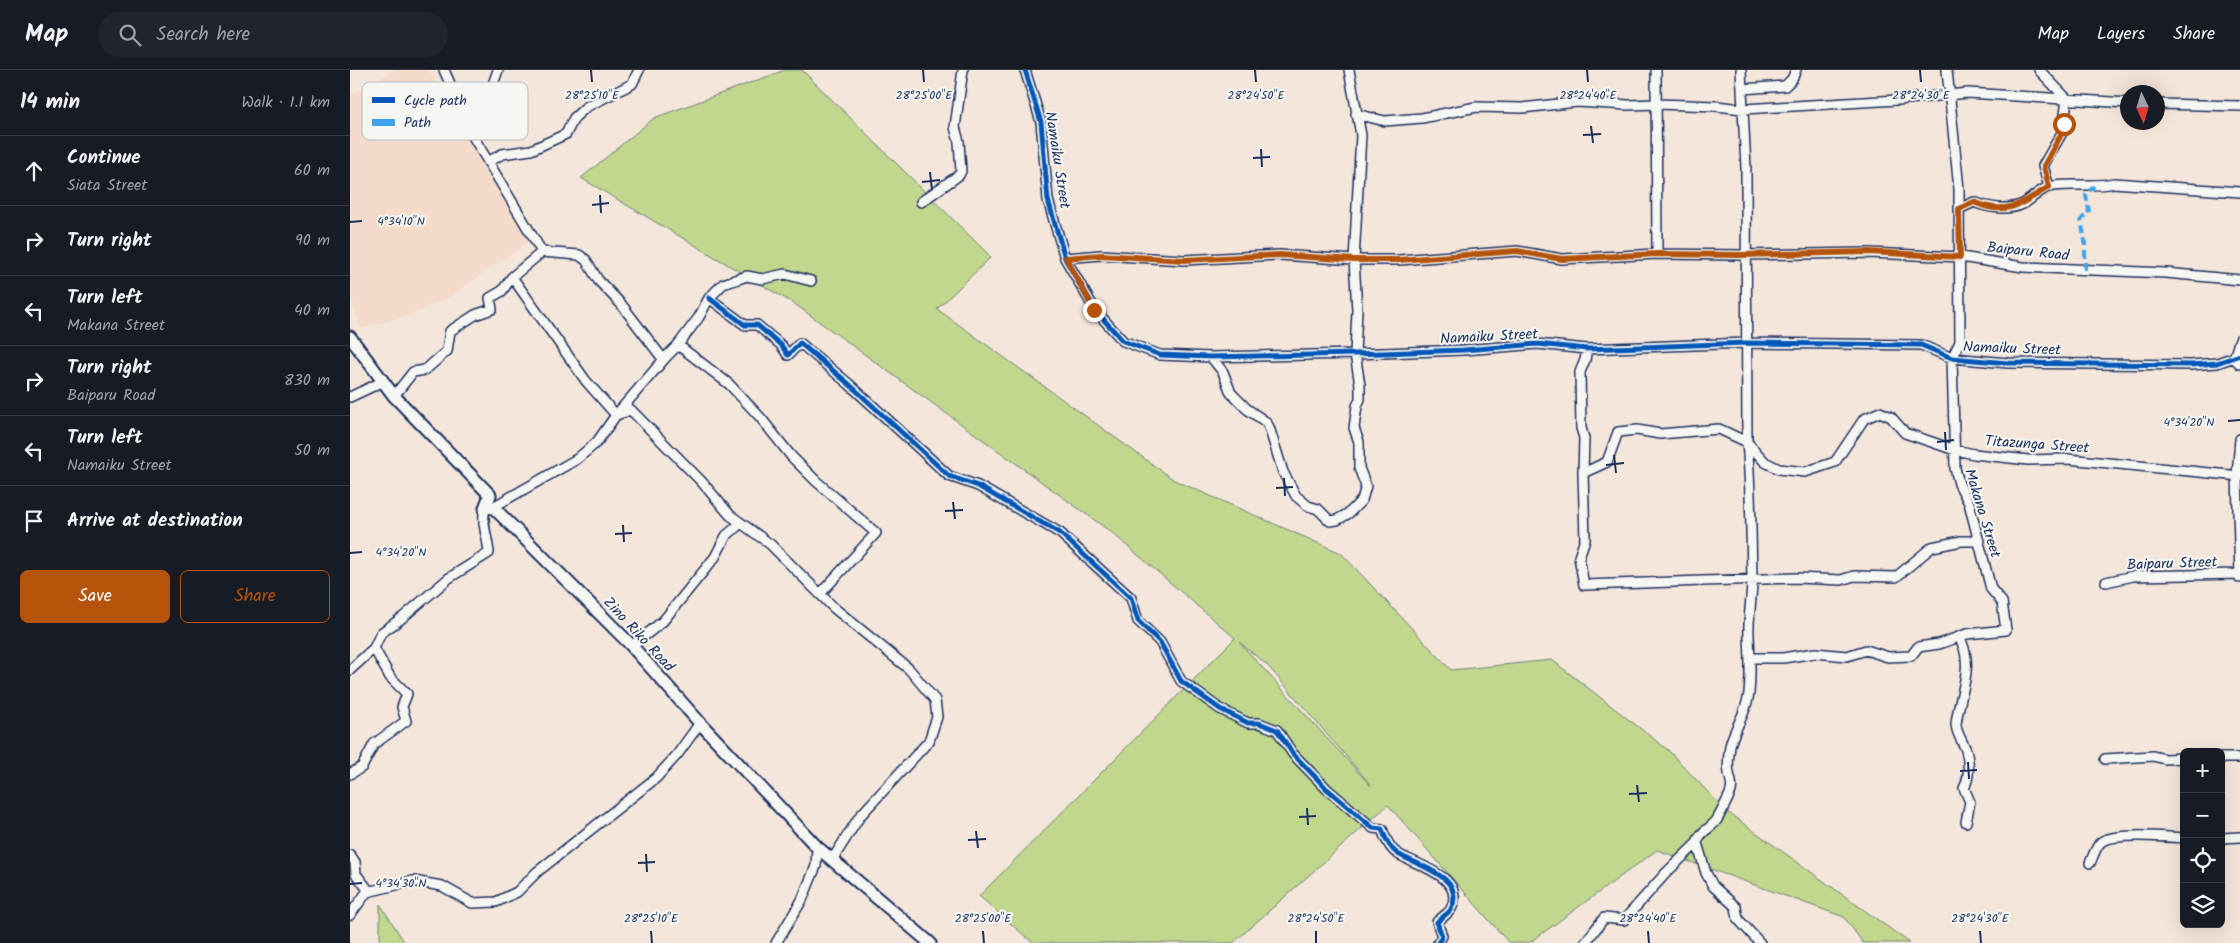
<!DOCTYPE html>
<html lang="en">
<head>
<meta charset="utf-8">
<style>
	:root { --surface:#171b24; --page:#20242c; --text:#f1f3f6; --muted:#9ea1a6; --line:#363941; --accent:#b45309 }
	body { margin:0; font-family:Kalam,sans-serif; background:var(--page); color:var(--text) }
	.controls { position:absolute; right:15px; bottom:15px; display:grid; overflow:hidden; border-radius:8px; box-shadow:0 5px 20px #0002 }
	.controls button { width:45px; height:45px; display:grid; place-items:center; padding:0; border:0; border-bottom:1px solid var(--line); background:var(--surface); color:var(--text); font:25px sans-serif }
	.compass { position:absolute; left:1770px; top:15px; width:45px; height:45px; border-radius:50%; background:var(--surface); box-shadow:0 5px 20px #0002; rotate:176deg }
	.stop { position:absolute; width:15px; height:15px; margin:-11px; border:4px solid #b45309; border-radius:50%; background:#fff }
	.stop.end { background:#b45309; border-color:#fff; box-shadow:0 1px 5px #0008 }
	.list { margin:0; padding:0; list-style:none }
	h2 { display:flex; justify-content:space-between; align-items:center; height:65px; margin:0; padding:0 20px; font-size:21px }
	h2 small { font-size:16px; font-weight:400; color:var(--muted) }
	.list li { display:grid; grid-template-columns:32px 1fr auto; gap:15px; align-items:center; box-sizing:border-box; height:70px; padding:0 20px; border-top:1px solid var(--line) }
	.list b { display:block; font-size:19px; white-space:nowrap }
	.list p { margin:0; font-size:16px; white-space:nowrap; color:var(--muted) }
	.list em { font-size:16px; font-style:normal; color:var(--muted) }
	.actions { display:flex; gap:10px; padding:15px 20px }
	.actions a { flex:1; padding:11px 0; border:1px solid var(--accent); border-radius:8px; text-align:center; font-size:18px; color:var(--accent) }
	.actions .main { background:var(--accent); color:#fff }
	.icon { flex:none; width:28px; height:28px; fill:none; stroke:currentColor; stroke-width:2; stroke-linecap:round; stroke-linejoin:round }
	.map { position:relative; flex:none; width:1890px; height:873px; overflow:hidden }
	header { display:flex; align-items:center; gap:30px; box-sizing:border-box; height:70px; padding:0 25px; background:var(--surface); border-bottom:1px solid var(--line) }
	header strong { font-size:24px }
	nav { display:flex; gap:28px; margin-inline-start:auto; font-size:18px }
	.search { width:350px; height:45px; background:var(--page); display:flex; align-items:center; gap:12px; box-sizing:border-box; padding:0 18px; border-radius:28px; color:var(--muted); font-size:19px }
	main { display:flex }
	aside { flex:1; background:var(--surface) }
	.map>svg:first-child { display:block }
	.built { fill:#f4dbca }
	.green { fill:#c0d78d; stroke:#6e8376; fill-rule:evenodd }
	.lines { fill:none; stroke-linecap:round; stroke-linejoin:round }
	.minor-casing { stroke:#1b2f5e; stroke-width:12 }
	.tertiary-casing { stroke:#1b2f5e; stroke-width:15 }
	.minor { stroke:#f6f6f2; stroke-width:9 }
	.tertiary { stroke:#f6f6f2; stroke-width:11 }
	.quiet { stroke:#3da3ed; stroke-width:4; stroke-dasharray:8 4; stroke-linecap:butt }
	.cycleway-casing { stroke:#f6f6f2; stroke-width:8 }
	.cycleway { stroke:#0057b8; stroke-width:5 }
	.route { stroke:#b45309; stroke-width:6 }
	.ticks { fill:none; stroke:#1b2f5e; stroke-width:2 }
	.labels { text-anchor:middle; stroke-width:4; stroke-linejoin:round; paint-order:stroke }
	.street-label { font-size:15px; fill:#1b2f5e; stroke:#f6f6f2 }
	.key { fill:#f6f6f2; stroke:#b4bac6; stroke-width:1 }
	.key-label { font-size:14px; fill:#1b2f5e }
	.ticks-label { font-size:12px; text-anchor:middle; fill:#1b2f5e; stroke:#f6f6f2; stroke-width:4; stroke-linejoin:round; paint-order:stroke }
</style>
</head>
<body>
<header>
<strong>Map</strong>
<div class="search"><svg class="icon" aria-label="search" viewBox="0 0 24 24"><circle cx="10" cy="10" r="6"/><path d="M15 15l6 6"/></svg>Search here</div>
<nav><a>Map</a><a>Layers</a><a>Share</a></nav>
</header>
<main>
<aside>
<h2>14 min<small>Walk · 1.1 km</small></h2>
<ul class="list">
<li><svg class="icon" aria-label="ahead" viewBox="0 0 24 24"><path d="M12 20V5M6 11l6-6 6 6"/></svg><div><b>Continue</b><p>Siata Street</p></div><em>60 m</em></li>
<li><svg class="icon" aria-label="right" viewBox="0 0 24 24"><path d="M7 20v-9h11M14 6l5 5-5 5"/></svg><div><b>Turn right</b></div><em>90 m</em></li>
<li><svg class="icon" aria-label="left" viewBox="0 0 24 24"><path d="M17 20v-9H6M10 6l-5 5 5 5"/></svg><div><b>Turn left</b><p>Makana Street</p></div><em>40 m</em></li>
<li><svg class="icon" aria-label="right" viewBox="0 0 24 24"><path d="M7 20v-9h11M14 6l5 5-5 5"/></svg><div><b>Turn right</b><p>Baiparu Road</p></div><em>830 m</em></li>
<li><svg class="icon" aria-label="left" viewBox="0 0 24 24"><path d="M17 20v-9H6M10 6l-5 5 5 5"/></svg><div><b>Turn left</b><p>Namaiku Street</p></div><em>50 m</em></li>
<li><svg class="icon" aria-label="arrive" viewBox="0 0 24 24"><path d="M6 21V4h12l-3 4 3 4H6"/></svg><div><b>Arrive at destination</b></div></li>
</ul>
<div class="actions"><a class="main">Save</a><a>Share</a></div>
</aside>
<div class="map">
<svg width="1890" height="873" viewBox="0 0 1890 873">
	<rect width="100%" height="100%" fill="#f5e6db"/>
	<filter id="ink" filterUnits="userSpaceOnUse"><feTurbulence type="fractalNoise" baseFrequency=".02" numOctaves="2"/><feDisplacementMap in="SourceGraphic" scale="10" xChannelSelector="R" yChannelSelector="G"/><feConvolveMatrix kernelMatrix="1 2 1 2 8 2 1 2 1" color-interpolation-filters="sRGB"/></filter>
	<g filter="url(#ink)">
		<path class="built" d="M44,0H78L183,169L96,229L63,244L11,259L0,224V26Z"/>
		<path class="green" d="M435,0H452L641,187L587,239L824,410L991,483L1101,600L1202,590L1318,680L1376,741L1560,873H1513L1494,847L1307,780L1179,873H1159L1038,735L883,873H683L629,826L885,568L761,462L446,235L231,108L304,48ZM889,572L918,596L1021,715H1020Z
			M30,834L55,873H30Z"/>
		<g class="lines">
			<defs>
				<path id="minor" d="M94,0L124,68L192,182L229,185L236,190L248,210L271,234L310,285L316,287L328,275L349,247L359,228L373,214L397,206L412,209L435,204L461,211
					M675,0L691,52L698,130L715,188L745,240L773,271L810,285L861,287L1005,284L1114,280L1187,274L1237,279L1397,273L1571,275L1602,288L1658,293L1841,295L1867,293L1890,285
					M1306,0L1307,184
					M1689,0L1717,29L1713,61L1693,96L1699,117
					M1392,19L1435,16L1442,9L1446,0
					M1808,34L1890,36
					M1006,44L1035,51L1072,48L1126,37L1172,38L1227,32L1278,35L1307,34L1366,36L1393,39L1548,30L1618,23L1778,33
					M124,68L148,0
					M138,92L152,84L181,80L216,64L224,48L236,37L282,14L289,0
					M571,132L609,105L611,101L609,72L605,57L613,0
					M1609,139L1624,132C1638,138 1658,141 1673,134C1682,129 1689,120 1699,117C1717,112 1743,118 1764,113L1890,122
					M715,188L751,185L834,190L930,185L1004,190H1049L1167,181L1212,189L1307,184L1392,185L1519,183L1611,187L1673,197L1816,203L1890,210
					M359,228L395,255H407L431,275L438,285L450,273L499,314L599,406L628,416L710,463L781,528L788,551L810,572L831,611L870,639L898,653H909L927,660L943,684L977,719L1023,758L1032,759C1035,768 1040,779 1048,784C1066,795 1117,807 1101,839C1099,843 1091,848 1087,852L1092,866L1088,873
					M1890,269L1884,288L1890,294
					M328,275L379,314L410,347L441,386L466,411L526,463L470,524
					M861,287L873,302L881,323L897,339L916,352L919,357L933,402L946,426L958,436L968,439L980,451L987,450L999,443L1012,430L1016,416L1009,398V372L1004,358L1007,336L1010,329V315L1005,284L1007,240L1004,190L1011,65L999,0
					M44,326L63,302L75,300L97,281L100,261L125,245L142,239L140,228L152,221L162,207L192,182
					M0,327L34,311
					M266,345L281,340L351,411L380,445L420,474L484,538L559,599L585,630L587,647L579,671L510,746L482,790
					M266,345L316,287
					M1890,369L1887,406L1890,508
					M1233,403L1234,368L1231,358L1230,302L1235,290L1237,279
					M143,437L227,389L247,372L266,345L236,311L162,207
					M1630,471H1611L1582,477L1546,507L1504,506L1491,510L1447,508L1234,515L1229,487L1235,469L1233,403L1257,392L1268,362L1287,360L1310,364L1369,359L1397,372L1415,392L1429,399L1455,402L1485,392L1514,349L1530,342L1541,347L1555,363L1605,380L1624,384L1678,390L1718,389L1890,406
					M1756,512L1783,506L1890,504
					M1609,567C1626,595 1609,625 1606,654C1606,663 1613,672 1616,680C1619,691 1620,708 1614,718L1620,732L1616,752
					M282,576L313,551L365,487L376,466L391,453
					M1402,588H1433L1465,583L1497,586L1516,580L1538,587L1561,586L1568,577L1589,574L1617,564L1656,560L1652,532L1641,519L1619,433L1609,414L1605,398L1602,288L1610,272L1609,119L1597,0
					M0,600L24,578L31,563L52,548L99,508L139,483C138,468 131,453 135,438
					M1871,688H1890
					M1755,689L1803,686L1815,689L1834,688
					M0,704L12,697L24,674L56,651L52,637L57,624L40,607L24,578
					M1871,768L1890,767
					M1347,773L1356,803L1363,816L1386,837L1388,849L1410,873
					M0,785L5,792L6,804L19,821
					M1740,793C1743,787 1746,776 1751,772C1764,762 1817,767 1834,768
					M0,845L17,822L63,811L92,816L122,833L146,832L167,822L187,802L306,708L327,685L350,653
					M426,873L452,830L466,796L467,777
					M1235,873L1254,848L1274,850L1316,803L1347,773C1349,762 1360,759 1366,751C1369,747 1380,725 1381,721C1383,713 1380,710 1379,703C1377,695 1379,684 1380,676C1384,658 1397,643 1399,623C1401,604 1400,585 1399,566C1398,547 1402,528 1402,509C1401,464 1401,418 1397,372L1396,98L1391,0"/>
				<path id="tertiary" d="M0,267L44,326L140,425L135,438L143,437L280,574L350,653L467,777L580,873"/>
			</defs>
			<use href="#minor" class="minor-casing"/>
			<use href="#tertiary" class="tertiary-casing"/>
			<use href="#minor" class="minor"/>
			<use href="#tertiary" class="tertiary"/>
			<path class="quiet" d="M1735,200V171L1731,150L1739,141L1736,125L1744,116"/>
			<defs>
				<path id="cycleway" d="M675,0L691,52L698,130L715,188L745,240L773,271L810,285L861,287L1005,284L1114,280L1187,274L1237,279L1397,273L1571,275L1602,288L1658,293L1841,295L1867,293L1890,285
					M359,228L395,255H407L431,275L438,285L450,273L499,314L599,406L628,416L710,463L781,528L788,551L810,572L831,611L870,639L898,653H909L927,660L943,684L977,719L1023,758L1032,759C1035,768 1040,779 1048,784C1066,795 1117,807 1101,839C1099,843 1091,848 1087,852L1092,866L1088,873"/>
			</defs>
			<use href="#cycleway" class="cycleway-casing"/>
			<use href="#cycleway" class="cycleway"/>
		</g>
	</g>
	<g class="lines" filter="url(#ink)">
		<path class="route" d="M744,240L716,188L751,185L834,190L930,185L1004,190H1049L1167,181L1212,189L1307,184L1392,185L1519,182L1610,187L1609,139L1624,132C1657,147 1672,133 1699,117L1694,96L1713,61L1714,54"/>
	</g>
	<path class="ticks" d="M241,0L242,12M573,0L574,12M905,0L906,12M1237,0L1238,12M1570,0L1571,12M1241,56L1243,73M1233,65L1251,64M911,79L912,97M903,88L920,87M580,102L582,120M572,112L590,110M250,125L251,143M242,135L259,133M0,152L12,151M1878,351L1890,350M1595,362L1596,380M1587,372L1604,370M1264,385L1266,403M1256,395L1274,393M934,408L935,426M926,418L943,417M603,432L605,449M595,441L613,440M273,455L274,472M265,464L282,463M0,483L12,482M1618,692L1619,709M1610,701L1627,700M1287,715L1289,732M1279,724L1297,723M957,738L958,755M949,747L966,746M626,761L628,778M618,770L636,769M296,784L297,802M288,793L305,792M0,814L12,813M301,861L302,873M633,861L634,873M966,861V873M1298,861L1299,873M1630,861L1631,873"/>
	<g class="labels">
		<g class="street-label">
			<text transform="translate(708 90) rotate(81)" y="5">Namaiku Street</text>
			<text transform="translate(1678 181) rotate(6)" y="5">Baiparu Road</text>
			<text transform="translate(1139 266) rotate(-3)" y="5">Namaiku Street</text>
			<text transform="translate(1662 278) rotate(2)" y="5">Namaiku Street</text>
			<text transform="translate(1687 374) rotate(4)" y="5">Titazunga Street</text>
			<text transform="translate(1633 443) rotate(73)" y="5">Makana Street</text>
			<text transform="translate(1822 493) rotate(-2)" y="5">Baiparu Street</text>
			<text transform="translate(289 564) rotate(47)" y="5">Zino Riko Road</text>
		</g>
	</g>
	<rect x="12" y="12" width="166" height="58" rx="8" class="key"/>
	<rect x="22" y="27" width="23" height="6" fill="#0057b8"/>
	<rect x="22" y="49" width="23" height="7" fill="#3da3ed"/>
	<g class="key-label">
		<text x="54" y="35">Cycle path</text>
		<text x="54" y="57">Path</text>
	</g>
	<g class="ticks-label">
		<text x="242" y="29">28°25'10"E</text>
		<text x="574" y="29">28°25'00"E</text>
		<text x="906" y="29">28°24'50"E</text>
		<text x="1238" y="29">28°24'40"E</text>
		<text x="1571" y="29">28°24'30"E</text>
		<text x="51" y="155">4°34'10"N</text>
		<text x="1839" y="356">4°34'20"N</text>
		<text x="51" y="486">4°34'20"N</text>
		<text x="51" y="817">4°34'30"N</text>
		<text x="301" y="852">28°25'10"E</text>
		<text x="633" y="852">28°25'00"E</text>
		<text x="966" y="852">28°24'50"E</text>
		<text x="1298" y="852">28°24'40"E</text>
		<text x="1630" y="852">28°24'30"E</text>
	</g>
</svg>
<div class="controls">
<button>+</button>
<button>−</button>
<button><svg class="icon" aria-label="locate" viewBox="0 0 24 24"><circle cx="12" cy="12" r="6"/><path d="M12 2v4M12 18v4M2 12h4M18 12h4"/></svg></button>
<button><svg class="icon" aria-label="layers" viewBox="0 0 24 24"><path d="M12 4l9 5-9 5-9-5zM3 14l9 5 9-5"/></svg></button>
</div>
<svg class="compass" viewBox="-18 -18 36 36"><path d="M0-13l5 13h-10z" fill="#e53935"/><path d="M0 13l5-13h-10z" fill="#9ea1a6"/></svg>
<div class="stop" style="left:1714px;top:54px"></div>
<div class="stop end" style="left:744px;top:240px"></div>
</div>
</main>
</body>
</html>
